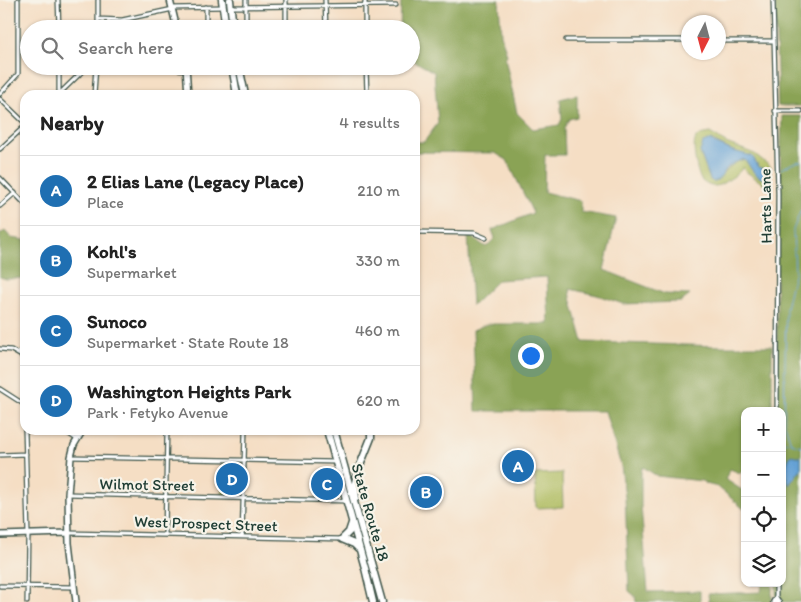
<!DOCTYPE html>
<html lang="en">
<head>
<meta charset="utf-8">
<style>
	:root { --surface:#fff; --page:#f2f2f2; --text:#222; --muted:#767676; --line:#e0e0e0; --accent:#1f6fb2 }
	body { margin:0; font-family:Itim,sans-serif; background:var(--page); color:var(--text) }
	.controls { position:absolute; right:15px; bottom:15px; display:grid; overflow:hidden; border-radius:10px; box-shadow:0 1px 4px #0004 }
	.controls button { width:45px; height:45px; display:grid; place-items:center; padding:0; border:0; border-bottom:1px solid var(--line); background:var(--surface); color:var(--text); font:25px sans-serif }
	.compass { position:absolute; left:681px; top:15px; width:45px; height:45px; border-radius:50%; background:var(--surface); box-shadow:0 1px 4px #0004; rotate:186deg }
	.you { position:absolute; left:530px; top:355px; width:18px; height:18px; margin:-12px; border:4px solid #fff; border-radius:50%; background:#1a73e8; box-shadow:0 0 0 8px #1a73e833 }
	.badge { display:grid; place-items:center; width:32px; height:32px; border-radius:50%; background:var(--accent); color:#fff; font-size:16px; font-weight:700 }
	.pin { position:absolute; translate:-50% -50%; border:2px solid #fff; box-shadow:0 1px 5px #0006 }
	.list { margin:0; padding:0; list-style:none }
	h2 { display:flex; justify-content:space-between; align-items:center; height:65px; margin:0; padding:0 20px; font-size:21px }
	h2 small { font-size:16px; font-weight:400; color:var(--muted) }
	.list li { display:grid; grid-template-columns:32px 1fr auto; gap:15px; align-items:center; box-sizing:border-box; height:70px; padding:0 20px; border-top:1px solid var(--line) }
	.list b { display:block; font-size:19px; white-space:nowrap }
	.list p { margin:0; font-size:16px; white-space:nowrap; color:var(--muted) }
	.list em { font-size:16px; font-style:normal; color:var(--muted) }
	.icon { flex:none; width:28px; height:28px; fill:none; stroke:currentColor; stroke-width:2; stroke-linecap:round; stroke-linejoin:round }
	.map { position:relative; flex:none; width:801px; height:602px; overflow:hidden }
	.search { position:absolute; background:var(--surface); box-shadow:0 1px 4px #0004; left:20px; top:20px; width:400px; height:55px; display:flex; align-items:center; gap:12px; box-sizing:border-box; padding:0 18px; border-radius:28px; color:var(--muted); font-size:19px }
	.panel { position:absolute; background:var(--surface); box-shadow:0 1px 4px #0004; left:20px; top:90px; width:400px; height:345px; border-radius:15px }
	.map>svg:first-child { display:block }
	.green { fill:#aebb5e; stroke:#667c49 }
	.forest { fill:#8aa355; stroke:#547044 }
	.water { fill:#65a1d5; stroke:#426f84 }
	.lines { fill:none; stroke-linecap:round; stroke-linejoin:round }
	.stream { stroke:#65a1d5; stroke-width:1 }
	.street-casing { stroke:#3f554a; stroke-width:5.5 }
	.secondary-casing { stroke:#3f554a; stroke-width:8 }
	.highway-casing { stroke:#3f554a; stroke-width:9 }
	.street { stroke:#fff; stroke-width:3 }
	.secondary { stroke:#fff; stroke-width:5 }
	.highway { stroke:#fff; stroke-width:6 }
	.labels { text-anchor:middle; stroke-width:4.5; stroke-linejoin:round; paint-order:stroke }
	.street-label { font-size:16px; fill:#1f3d34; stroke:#f7f3e8 }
</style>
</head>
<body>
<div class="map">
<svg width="801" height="602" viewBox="0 0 801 602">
	<rect width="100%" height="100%" fill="#f7f3e8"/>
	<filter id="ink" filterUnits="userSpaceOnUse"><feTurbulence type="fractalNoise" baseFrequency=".02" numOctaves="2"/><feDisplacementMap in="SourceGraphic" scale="10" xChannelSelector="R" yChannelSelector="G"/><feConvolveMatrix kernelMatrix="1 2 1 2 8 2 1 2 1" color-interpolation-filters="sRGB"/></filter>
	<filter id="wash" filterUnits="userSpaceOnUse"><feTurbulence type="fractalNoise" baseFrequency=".0096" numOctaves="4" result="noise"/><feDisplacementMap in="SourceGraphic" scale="20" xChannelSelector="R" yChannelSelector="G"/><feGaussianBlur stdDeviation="1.12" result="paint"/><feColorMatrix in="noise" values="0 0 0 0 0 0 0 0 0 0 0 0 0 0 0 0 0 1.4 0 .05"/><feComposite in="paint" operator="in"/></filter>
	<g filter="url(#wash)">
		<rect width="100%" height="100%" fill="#f5dec4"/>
		<path class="green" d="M710,133L726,143L755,154L771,167L770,171L759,167L752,156L733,151L711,140L700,152L710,180L713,181C727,173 727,165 744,159C748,163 749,166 752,170C756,176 764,180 771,182L768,187L745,171L743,167C739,173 735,176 728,180C725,182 719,186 715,186C710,187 704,183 701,180C697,173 691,145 696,138C699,134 705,134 710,133Z
			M222,462L240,463L242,464L241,495H222Z
			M562,473L563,507L536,508L535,474Z"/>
		<path class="forest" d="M401,0H499L501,35L507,55L505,58L517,113L533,129L559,125L562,119L560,99L577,95V117L569,119L564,128L565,155H545L544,192L581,201V212L616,218L604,270L665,294L690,295L681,302L623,304L597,295L570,289L571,298L583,342L723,346H772V411H745V471L740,473L730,469L725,479L745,492V510L718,487L706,484L702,481L657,476L643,467L641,471V506L648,592L700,591V602H636L635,596L629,591L625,497L621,466L605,411H476L473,330L487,324H549L547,277L498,280L472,306L468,235L486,247L495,238L492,230L533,213L507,160L495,153L415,152V142H424L438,123L434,72L414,61H411V29H400Z
			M775,0H801V106H778Z
			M782,116H801V602H776V583H782V411H777V296L776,288Z
			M5,231L11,238L25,240V278L6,279L0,277V234Z
			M762,583H772V602H709L708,594L761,592Z"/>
		<path class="water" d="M711,140L714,143L733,151L752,156L759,167L770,171L771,182C764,180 756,176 752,170C749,166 748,163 744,159C738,161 733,163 728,167C723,172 722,179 713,182L710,179L700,152L703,143Z
			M791,455L801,457V469L789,485C785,475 784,465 791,455Z"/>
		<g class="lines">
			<path class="stream" d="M781,169L793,163L801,161
				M782,442L791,443L801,446
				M791,443L784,422L786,308L791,286L795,272L793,230L801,210"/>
		</g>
	</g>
	<g filter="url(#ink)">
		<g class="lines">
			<defs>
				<path id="street" d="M58,0L59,29
					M246,0V29
					M286,0V29
					M325,0L326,29
					M365,0V29
					M773,0L778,194L777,411
					M206,7V29
					M231,7L396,5
					M172,8L223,7
					M98,19L122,20L173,9
					M98,29V0
					M566,40H688
					M718,41H773
					M140,66L186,70
					M366,66L367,95
					M59,93V66
					M0,94L18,74V0
					M58,95L88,66
					M94,95L96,66
					M0,99L25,123
					M775,111H801
					M0,149L25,126
					M0,178L25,204
					M0,206L15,193
					M415,232L474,233L486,238
					M0,349L11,350L25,358
					M18,354L25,345
					M0,389L25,405
					M25,405V424
					M25,430L28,534L27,602
					M63,430L75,438H78
					M0,455L26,454
					M71,457L335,462
					M68,494L346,501
					M69,533L342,539
					M165,534L167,430
					M242,537L245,430
					M0,586L74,587
					M776,599V583"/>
				<path id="secondary" d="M170,0L177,29
					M186,66L188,95
					M0,535L69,533
					M76,602L69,543L68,494L71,457L74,445L83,430
					M774,602L776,599L778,602"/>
				<path id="highway" d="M222,0L226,29
					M230,0L233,29
					M232,66L237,95
					M239,66L245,95
					M327,430L365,568L373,602
					M334,430L382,602
					M356,498L355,483L357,473L371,438V433L369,430
					M352,523L349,532L342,539L354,544L358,548"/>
			</defs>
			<use href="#street" class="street-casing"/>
			<use href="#secondary" class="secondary-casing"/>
			<use href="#highway" class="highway-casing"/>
			<use href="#street" class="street"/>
			<use href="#secondary" class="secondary"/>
			<use href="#highway" class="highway"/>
		</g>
	</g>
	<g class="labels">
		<g class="street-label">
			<text transform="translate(765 206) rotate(-91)" y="6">Harts Lane</text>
			<text transform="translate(147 484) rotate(1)" y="6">Wilmot Street</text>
			<text transform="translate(371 512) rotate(74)" y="6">State Route 18</text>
			<text transform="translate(206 523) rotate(2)" y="6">West Prospect Street</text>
		</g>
	</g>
</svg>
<div class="controls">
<button>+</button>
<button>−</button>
<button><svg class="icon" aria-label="locate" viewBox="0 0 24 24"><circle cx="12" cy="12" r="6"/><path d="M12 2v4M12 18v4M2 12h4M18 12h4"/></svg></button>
<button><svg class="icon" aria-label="layers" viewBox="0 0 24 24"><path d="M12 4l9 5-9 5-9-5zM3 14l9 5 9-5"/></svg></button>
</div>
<svg class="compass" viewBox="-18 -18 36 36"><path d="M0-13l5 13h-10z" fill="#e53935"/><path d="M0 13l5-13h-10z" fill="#767676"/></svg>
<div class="you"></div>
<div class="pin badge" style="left:518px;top:466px">A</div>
<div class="pin badge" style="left:426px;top:492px">B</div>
<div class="pin badge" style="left:327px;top:484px">C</div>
<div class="pin badge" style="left:232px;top:479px">D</div>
<div class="search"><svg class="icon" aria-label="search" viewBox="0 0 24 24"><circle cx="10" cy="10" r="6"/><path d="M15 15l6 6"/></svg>Search here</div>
<section class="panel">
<h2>Nearby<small>4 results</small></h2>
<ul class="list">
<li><span class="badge">A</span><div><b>2 Elias Lane (Legacy Place)</b><p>Place</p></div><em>210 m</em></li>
<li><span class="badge">B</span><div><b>Kohl's</b><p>Supermarket</p></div><em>330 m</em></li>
<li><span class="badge">C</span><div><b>Sunoco</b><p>Supermarket · State Route 18</p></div><em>460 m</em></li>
<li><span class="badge">D</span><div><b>Washington Heights Park</b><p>Park · Fetyko Avenue</p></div><em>620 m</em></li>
</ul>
</section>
</div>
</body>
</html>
